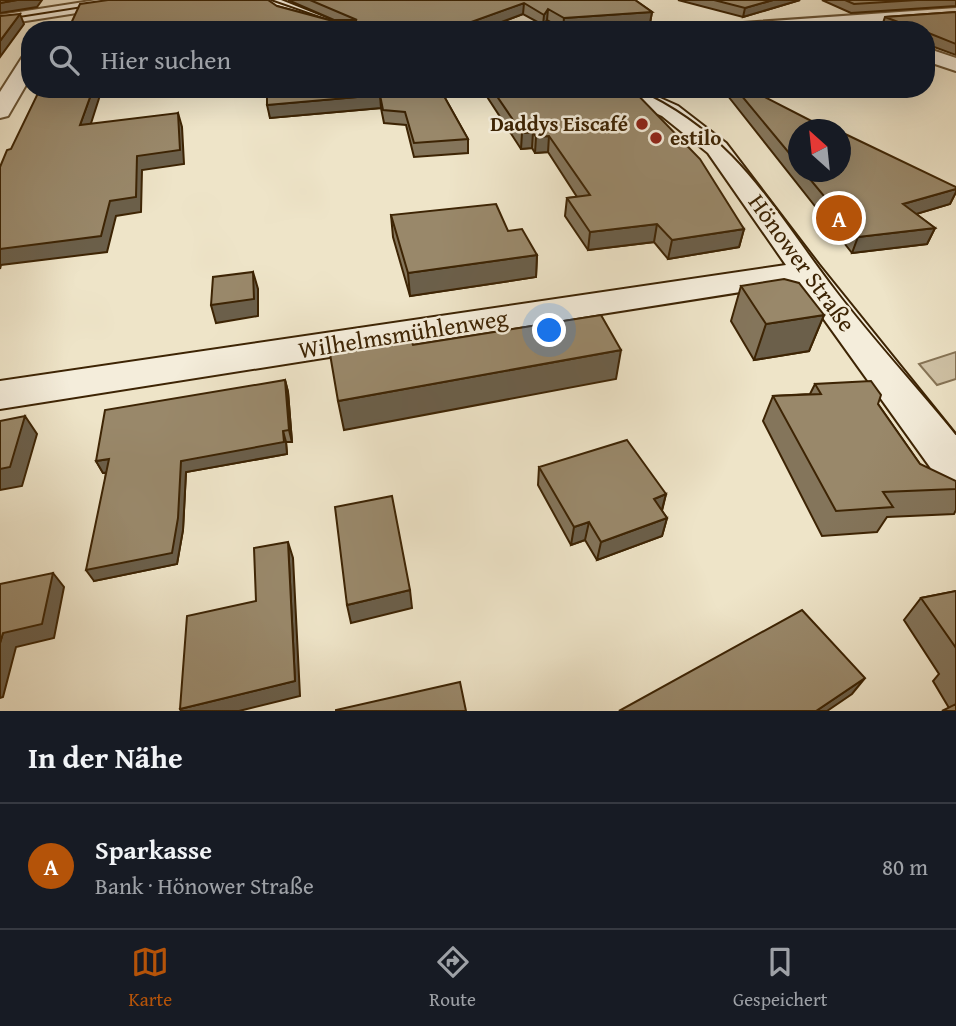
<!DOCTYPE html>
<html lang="de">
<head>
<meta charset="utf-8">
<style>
	:root { --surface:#171b24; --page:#242831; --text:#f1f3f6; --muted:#9ea1a6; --line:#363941; --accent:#b45309 }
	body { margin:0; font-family:"Gentium Book Plus",serif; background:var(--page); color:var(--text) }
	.compass { position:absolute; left:788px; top:119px; width:63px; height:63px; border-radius:50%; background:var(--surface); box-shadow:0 7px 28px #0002; rotate:333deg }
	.you { position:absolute; left:550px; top:331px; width:24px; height:24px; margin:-18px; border:5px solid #fff; border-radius:50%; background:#1a73e8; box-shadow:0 0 0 10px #1a73e833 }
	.badge { display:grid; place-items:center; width:46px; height:46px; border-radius:50%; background:var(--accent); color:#fff; font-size:23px; font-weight:700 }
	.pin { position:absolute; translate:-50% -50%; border:4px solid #fff; box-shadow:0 2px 7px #0006 }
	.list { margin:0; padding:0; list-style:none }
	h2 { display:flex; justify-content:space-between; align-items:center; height:91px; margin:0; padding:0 28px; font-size:30px }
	h2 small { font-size:23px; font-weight:400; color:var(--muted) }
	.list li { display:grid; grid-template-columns:46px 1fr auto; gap:21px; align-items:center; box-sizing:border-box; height:126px; padding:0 28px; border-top:2px solid var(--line) }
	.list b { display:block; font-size:26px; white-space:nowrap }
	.list p { margin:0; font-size:23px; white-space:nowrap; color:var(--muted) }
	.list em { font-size:23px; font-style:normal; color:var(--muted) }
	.icon { flex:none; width:38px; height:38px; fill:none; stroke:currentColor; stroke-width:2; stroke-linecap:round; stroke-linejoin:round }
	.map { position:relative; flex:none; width:956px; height:711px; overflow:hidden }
	.search { position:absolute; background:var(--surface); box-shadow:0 7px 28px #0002; left:21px; right:21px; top:21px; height:77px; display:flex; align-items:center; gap:18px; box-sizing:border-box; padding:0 24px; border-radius:28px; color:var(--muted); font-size:26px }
	.sheet { height:217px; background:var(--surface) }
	nav { display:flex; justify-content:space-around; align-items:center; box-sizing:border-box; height:98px; border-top:2px solid var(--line); background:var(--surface); font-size:19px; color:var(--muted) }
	nav a { display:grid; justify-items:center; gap:4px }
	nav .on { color:var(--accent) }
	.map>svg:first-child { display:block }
	.green { fill:#d0c3a7; stroke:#867456; stroke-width:2 }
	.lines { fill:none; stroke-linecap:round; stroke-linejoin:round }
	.street-casing { stroke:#695435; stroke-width:4 }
	.secondary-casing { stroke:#3d2404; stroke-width:4 }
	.street { fill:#f4eddb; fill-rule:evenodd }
	.secondary { fill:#f4eddb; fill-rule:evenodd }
	.tram { stroke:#3d2404; stroke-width:2 }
	.wall { fill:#84755b; stroke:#3d2404; stroke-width:2 }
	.shaded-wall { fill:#6b5f4a; stroke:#3d2404; stroke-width:2 }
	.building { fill:#99886a; stroke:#3d2404; stroke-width:2 }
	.poi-dot { fill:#8f2418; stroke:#f4eddb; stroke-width:2.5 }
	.labels { text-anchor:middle; stroke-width:5; stroke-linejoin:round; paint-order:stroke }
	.far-poi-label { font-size:21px; font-weight:bold; fill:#3d2404; stroke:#f4eddb; text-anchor:end }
	.street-label { font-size:24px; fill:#3d2404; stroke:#f4eddb }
</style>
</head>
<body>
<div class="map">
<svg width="956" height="711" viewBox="0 0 956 711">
	<rect width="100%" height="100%" fill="#eee4c8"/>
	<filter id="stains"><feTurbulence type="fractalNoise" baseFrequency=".00286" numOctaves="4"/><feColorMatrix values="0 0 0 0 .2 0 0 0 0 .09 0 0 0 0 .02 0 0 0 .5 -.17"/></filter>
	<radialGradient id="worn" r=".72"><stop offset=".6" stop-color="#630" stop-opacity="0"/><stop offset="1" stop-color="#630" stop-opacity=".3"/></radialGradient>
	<path class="green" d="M491,0L607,20L541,30H480L432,4Z
		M956,352V379L937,385L919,364Z"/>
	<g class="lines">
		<defs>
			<path id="street" d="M97,0H136L128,5L0,25V15Z
				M956,8V18L792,30H705L714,25Z
				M926,48L956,58V71L926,61Z
				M30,54V78L8,116L0,118V92L23,56Z"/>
			<path id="secondary" d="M260,0H281L356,30C326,30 281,23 260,0Z
				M610,89H640L678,106L726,143L819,265L956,435V486L940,481L798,283L0,409V381L786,265L708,153L662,116L613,94Z"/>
		</defs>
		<use href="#street" class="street-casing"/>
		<use href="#secondary" class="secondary-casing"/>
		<use href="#street" class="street"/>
		<use href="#secondary" class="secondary"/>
		<path class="tram" d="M271,0L357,30
			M0,20L127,0
			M637,89C737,134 773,208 836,290C874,340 917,386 956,434"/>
	</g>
	<path class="wall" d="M288,0H635L652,12L650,23L563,29L547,20L543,25L523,14L480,30H68L277,6L329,20H334Z
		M678,0H800L743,17Z
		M822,0H956V6L851,13Z
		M956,12V55L926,44V30H891L882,26L885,17Z
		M267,89H440L468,139V153L414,157L406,125L384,123L381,108L270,118Z
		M482,89H632L744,229L739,247L668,259L654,242L588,250L565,216L567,198L577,197L548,152L535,153L532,148L521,149Z
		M724,89H749L799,130V172H841L956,187V192L950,204L916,214L935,228L927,244L852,253L724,91Z
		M391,215L508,231L537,255L536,277L410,296L393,237Z
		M741,286L824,315L809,351L754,360L731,321Z
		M285,380L288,392L292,442H286L287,454L186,472L183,530L177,564L94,581L106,473H103L96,461Z
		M815,384L878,404L920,464L956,489V510L954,514L887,517L877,532L822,536L763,421L773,396L810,394Z
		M539,467L666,494L662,511L667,518L662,536L597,560L585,540L571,545L538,485Z
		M956,591V711L949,708L933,681L939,674L904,620L921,598Z"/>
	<path class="shaded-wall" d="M17,0H42L37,7L0,13V3Z
		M773,0H800L743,17L745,8Z
		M524,3L523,14L480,30H449Z
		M548,9L547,20L543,25L544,15Z
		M652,12L650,23L563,29L564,18Z
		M20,14L24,24L0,57V41Z
		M228,27L229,30H206Z
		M93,89H102L86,139L80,125Z
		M380,95L381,108L270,118L267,105Z
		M178,113L182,127L184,164L142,170L141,212L116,216L107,252L1,265L0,269V249L110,201L137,156Z
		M533,132L532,148L521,149L522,133Z
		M549,136L548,152L535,153L536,137Z
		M956,189V192L950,204L896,220L903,204Z
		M657,224L654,242L588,250L590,232Z
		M935,228L927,244L852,253L858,237Z
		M744,229L739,247L668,259L672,240Z
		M537,255L536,277L410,296L408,273Z
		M253,272L258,289V316L216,323L211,305Z
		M824,315L809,351L754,360L766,324Z
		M621,350L616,379L344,430L338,401Z
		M285,380L288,392L292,442L289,430Z
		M25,416L37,434L22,486L0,490V469Z
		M283,431L286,442L287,454L186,472L183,530L177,564L94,581L86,570L181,461Z
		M109,459L115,471L103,473L96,461Z
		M666,494L661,513L654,499Z
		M667,518L662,536L597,560L601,542Z
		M589,522L585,540L571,545L574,527Z
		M288,542L293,558L300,696L239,711H181L180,709L295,681Z
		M53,573L64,587L54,638L16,647L3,697L0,698V643L3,633Z
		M410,590L412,608L351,623L347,605Z
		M865,678L852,694L827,711H816Z"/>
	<path class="building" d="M0,0H17L0,3Z
		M108,0H268L277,6L329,20H357L310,0H635L652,12L564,18L548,9L544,15L524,3L449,30H229L228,27L206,30H188L186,27L146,30H68L80,4Z
		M714,0H773L745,8Z
		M845,0H917L854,4Z
		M956,12V44L926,32V30H919L885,17Z
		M20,14L0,41V16Z
		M40,89H93L80,125L178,113L180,150L137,156L136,197L110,201L101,236L0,249V167L7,150L11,149Z
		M267,89H440L468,139L414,143L405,112L383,110L380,95L267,105Z
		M492,89H632L700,159L744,229L672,240L657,224L590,232L567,198L590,195L549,136L536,137L533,132L522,133Z
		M736,89H749L829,130H799V165Z
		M841,132L956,187V189L903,204L935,228L858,237L804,172H841Z
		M496,204L508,231L522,229L537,255L408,273L391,215Z
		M253,272L254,299L211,305L213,277Z
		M784,279L799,283L824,315L766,324L741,286Z
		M601,315L621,350L338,401L330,354L411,340L413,345Z
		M285,380L289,430L283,431L284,442L181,461L178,518L172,553L86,570L109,459L96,461L105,410Z
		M871,381L881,395L878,404L920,464L956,481V489L883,492L893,507L836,511L773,396L821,394L815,384Z
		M25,416L10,467L0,469V421Z
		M627,440L666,494L654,499L667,518L601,542L589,522L574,527L539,467Z
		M392,496L410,590L347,605L335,507Z
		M288,542L295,681L180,709L187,616L256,601L254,548Z
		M53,573L42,624L3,633L0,643V584Z
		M956,591V648L921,598Z
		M802,610L865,678L816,711H619Z
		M460,682L466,711H336V710Z
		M956,704V711H942Z"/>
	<g class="poi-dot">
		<circle cx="642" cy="124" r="7"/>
		<circle cx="656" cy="138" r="7"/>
	</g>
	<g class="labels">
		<g class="far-poi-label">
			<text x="628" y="131">Daddys Eiscafé</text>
			<text x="670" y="145" text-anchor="start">estilo</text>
		</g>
		<g class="street-label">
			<text transform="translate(802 263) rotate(54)" y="8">Hönower Straße</text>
			<text transform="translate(403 334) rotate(-9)" y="8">Wilhelmsmühlenweg</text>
		</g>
	</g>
	<rect width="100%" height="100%" filter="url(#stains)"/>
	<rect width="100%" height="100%" fill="url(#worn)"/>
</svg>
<svg class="compass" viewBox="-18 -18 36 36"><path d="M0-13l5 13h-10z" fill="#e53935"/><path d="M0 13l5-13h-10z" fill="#9ea1a6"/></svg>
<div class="you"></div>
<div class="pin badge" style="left:839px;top:218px">A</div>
<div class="search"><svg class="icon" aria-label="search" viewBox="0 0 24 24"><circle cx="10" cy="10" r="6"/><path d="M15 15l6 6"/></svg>Hier suchen</div>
</div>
<section class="sheet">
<h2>In der Nähe<small></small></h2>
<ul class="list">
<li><span class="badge">A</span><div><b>Sparkasse</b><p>Bank · Hönower Straße</p></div><em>80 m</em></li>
</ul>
</section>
<nav>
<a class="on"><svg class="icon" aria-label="map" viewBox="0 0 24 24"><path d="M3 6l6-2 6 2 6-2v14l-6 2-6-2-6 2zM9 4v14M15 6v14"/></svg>Karte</a>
<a><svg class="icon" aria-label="directions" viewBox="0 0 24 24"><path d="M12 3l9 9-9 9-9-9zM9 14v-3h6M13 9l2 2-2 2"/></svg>Route</a>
<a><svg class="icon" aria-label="saved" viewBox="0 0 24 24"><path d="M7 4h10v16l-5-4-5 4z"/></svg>Gespeichert</a>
</nav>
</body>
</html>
